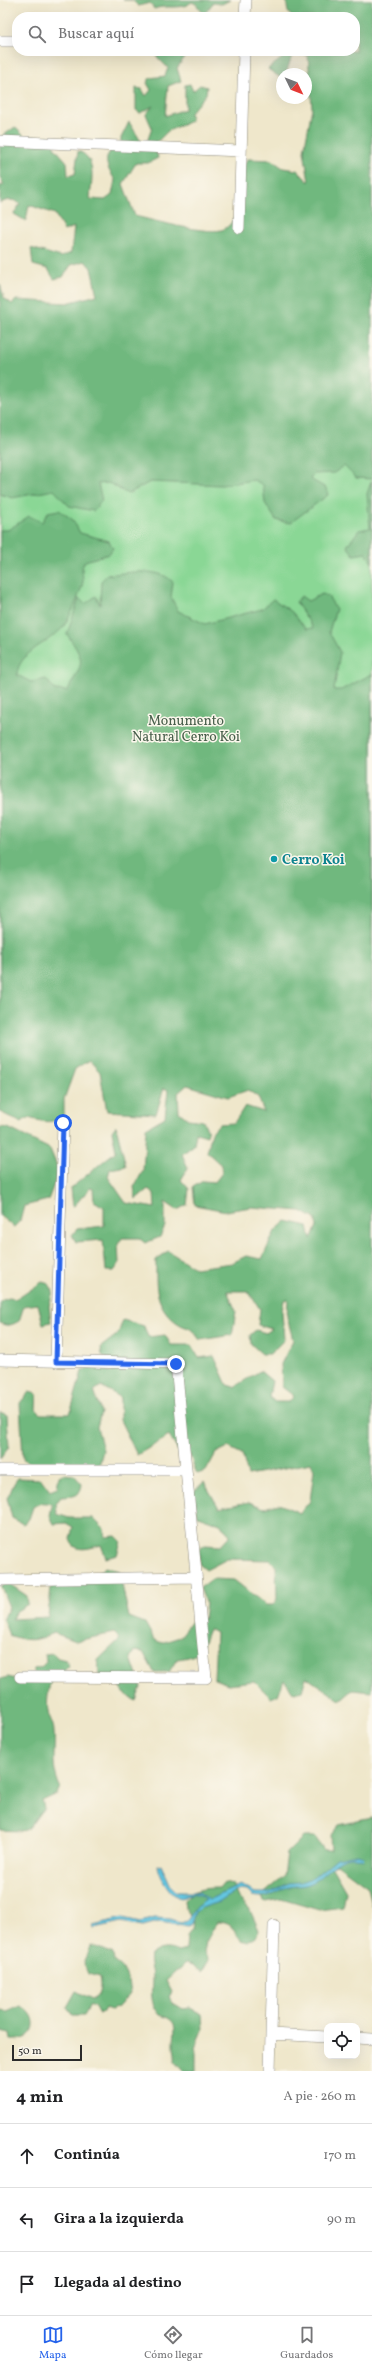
<!DOCTYPE html>
<html lang="es">
<head>
<meta charset="utf-8">
<style>
	:root { --surface:#fff; --page:#f2f2f2; --text:#202124; --muted:#757577; --line:#e0e0e0; --accent:#2563eb }
	body { margin:0; font-family:Vollkorn,serif; background:var(--page); color:var(--text) }
	.controls { position:absolute; right:12px; bottom:12px; display:grid; overflow:hidden; border-radius:8px; box-shadow:0 4px 16px #0002 }
	.controls button { width:36px; height:36px; display:grid; place-items:center; padding:0; border:0; border-bottom:1px solid var(--line); background:var(--surface); color:var(--text); font:20px sans-serif }
	.compass { position:absolute; left:276px; top:68px; width:36px; height:36px; border-radius:50%; background:var(--surface); box-shadow:0 4px 16px #0002; rotate:133deg }
	.scale { position:absolute; left:12px; bottom:10px; width:70px; box-sizing:border-box; padding-left:4px; border:2px solid #2b2b2b; border-top:0; font-size:11px; line-height:14px; white-space:nowrap; color:#2b2b2b; -webkit-text-stroke:3px #fbf7ec; paint-order:stroke }
	.stop { position:absolute; width:12px; height:12px; margin:-9px; border:3px solid #2563eb; border-radius:50%; background:#fff }
	.stop.end { background:#2563eb; border-color:#fff; box-shadow:0 1px 4px #0008 }
	.list { margin:0; padding:0; list-style:none }
	h2 { display:flex; justify-content:space-between; align-items:center; height:52px; margin:0; padding:0 16px; font-size:17px }
	h2 small { font-size:13px; font-weight:400; color:var(--muted) }
	.list li { display:grid; grid-template-columns:26px 1fr auto; gap:12px; align-items:center; box-sizing:border-box; height:64px; padding:0 16px; border-top:1px solid var(--line) }
	.list b { display:block; font-size:15px; white-space:nowrap }
	.list em { font-size:13px; font-style:normal; color:var(--muted) }
	.icon { flex:none; width:22px; height:22px; fill:none; stroke:currentColor; stroke-width:2; stroke-linecap:round; stroke-linejoin:round }
	.map { position:relative; flex:none; width:372px; height:2071px; overflow:hidden }
	.search { position:absolute; background:var(--surface); box-shadow:0 4px 16px #0002; left:12px; right:12px; top:12px; height:44px; display:flex; align-items:center; gap:10px; box-sizing:border-box; padding:0 14px; border-radius:16px; color:var(--muted); font-size:15px }
	.sheet { height:244px; background:var(--surface) }
	nav { display:flex; justify-content:space-around; align-items:center; box-sizing:border-box; height:56px; border-top:1px solid var(--line); background:var(--surface); font-size:11px; color:var(--muted) }
	nav a { display:grid; justify-items:center; gap:2px }
	nav .on { color:var(--accent) }
	.map>svg:first-child { display:block }
	.green { fill:#8ad795; stroke:#5a8160 }
	.forest { fill:#6fb87e; stroke:#4d7254 }
	.water { fill:#63c6e1; stroke:#477886 }
	.lines { fill:none; stroke-linecap:round; stroke-linejoin:round }
	.minor-casing { stroke:#8d897b; stroke-width:12 }
	.minor { stroke:#fff; stroke-width:11 }
	.route { stroke:#2563eb; stroke-width:5 }
	.culture-dot { fill:#0f9aa8; stroke:#fbf7ec; stroke-width:1.5 }
	.labels { text-anchor:middle; stroke-width:3; stroke-linejoin:round; paint-order:stroke }
	.park-label { font-size:14px; fill:#485f4b; stroke:#fbf7ec }
	.culture-label { font-size:14px; font-weight:bold; fill:#0d838f; stroke:#fbf7ec; text-anchor:start }
</style>
</head>
<body>
<div class="map">
<svg width="372" height="2071" viewBox="0 0 372 2071">
	<rect width="100%" height="100%" fill="#fbf7ec"/>
	<filter id="ink" filterUnits="userSpaceOnUse"><feTurbulence type="fractalNoise" baseFrequency=".025" numOctaves="2"/><feDisplacementMap in="SourceGraphic" scale="8" xChannelSelector="R" yChannelSelector="G"/><feConvolveMatrix kernelMatrix="1 2 1 2 8 2 1 2 1" color-interpolation-filters="sRGB"/></filter>
	<filter id="wash" filterUnits="userSpaceOnUse"><feTurbulence type="fractalNoise" baseFrequency=".012" numOctaves="4" result="noise"/><feDisplacementMap in="SourceGraphic" scale="16" xChannelSelector="R" yChannelSelector="G"/><feGaussianBlur stdDeviation="0.9" result="paint"/><feColorMatrix in="noise" values="0 0 0 0 0 0 0 0 0 0 0 0 0 0 0 0 0 1.4 0 .05"/><feComposite in="paint" operator="in"/></filter>
	<g filter="url(#wash)">
		<rect width="100%" height="100%" fill="#efe7cb"/>
		<path class="green" d="M0,423L372,453V1094L0,1002Z"/>
		<path class="forest" d="M123,0H230L222,4L213,3L206,12L203,13L196,4L192,2C180,11 167,4 154,9L150,3L138,6L132,0Z
			M286,0H372V563L366,553L354,555L347,546L359,530L370,528L367,494L372,479L356,478L344,466L334,473L314,474L310,479L326,488L328,495L290,523L276,520L265,503L263,485L254,480L222,485L150,482L128,494L109,483L98,484L102,500L94,511L69,506L54,490L12,498L0,494V284L4,298L12,304L16,300L67,303L97,295L91,268L85,261L71,265L63,277L54,279L48,269L33,265L31,248L61,257L71,253L74,227L64,231L55,214L29,205L26,221L14,214L20,204C13,198 7,200 0,203V186L4,185L0,177V138L15,127L26,138L33,136L37,144L47,136L54,138V147L67,162L68,176L75,174L78,151C98,158 91,182 90,199L105,200L112,195L115,180C108,169 102,160 112,149L121,150V138L129,122L142,143L147,142L152,128L146,114L153,106L140,113L136,110V88L142,89L146,96L151,90L147,83L150,78L165,76L168,68L157,57L159,51H183L185,57L177,68L181,81L168,86L165,116L185,109V85L190,84L193,91L200,85L207,87L206,94L190,113L191,121L168,131L155,144L158,158L148,163H136L123,184L135,216C151,220 212,236 224,229C243,219 242,184 242,166L248,159L272,160L283,168L297,170L309,182L304,151L312,108L308,55H292L286,74H282L281,78L268,69L285,56V51H355V17H292L288,12Z
			M59,510L73,520L80,533L109,541L113,548L109,554L85,561C80,569 83,573 83,581C83,588 68,621 64,626C52,642 18,651 17,675L31,682L46,679L55,690L67,691C84,661 86,663 67,634L79,598L85,604L96,596L100,605L101,581L107,575C126,573 158,566 173,582L171,597L178,611L205,624L262,609L273,599L292,612L306,629L313,628L296,602L301,596L308,601L322,594L328,596L336,609L329,632L340,652L334,690H341L372,674V1692L352,1690L340,1700L306,1677L302,1691L294,1693L284,1680L278,1695L271,1698L254,1681L228,1684L214,1679L216,1633L209,1629C200,1651 202,1656 177,1659L169,1672H154L143,1652L135,1651L131,1658L141,1687L136,1701L123,1693L115,1680L99,1676L98,1660L120,1639L114,1633L76,1641L54,1633C37,1641 27,1642 9,1635L3,1620L9,1607L1,1587L8,1583L27,1596L28,1604L15,1612L12,1619L48,1617L51,1588L65,1580L88,1583L105,1567L119,1571L129,1617L145,1623L154,1639L161,1643L180,1637L192,1621L204,1618L206,1604L200,1588L212,1579L234,1580L266,1605H273L277,1599L276,1566L270,1560L227,1559L206,1570L199,1564V1549L205,1545L220,1546L230,1535L220,1524L198,1516L193,1492L204,1482L219,1508L249,1502L264,1508L279,1504L300,1513L310,1501L314,1470L311,1463L248,1475L242,1454L228,1447L216,1453L206,1471L197,1474L189,1453L180,1454L169,1436L137,1455L120,1420V1397L101,1386L94,1391L101,1412L97,1427L103,1450L99,1466L35,1468L23,1459L20,1403L29,1392L37,1394L36,1409L41,1414H70L82,1371L89,1367L112,1372L115,1365L102,1355L101,1347L118,1334L123,1320L144,1326L148,1337L165,1335L171,1345H191L199,1358L214,1356L227,1385L234,1387L260,1371L272,1381L269,1397L275,1402H289L294,1396L282,1387L281,1364L293,1340L287,1317L288,1299L284,1300L282,1311L284,1340L270,1354H262L251,1344L250,1335L256,1330L266,1333L272,1329L258,1325L260,1309L248,1291H227L236,1311L232,1335L200,1340C188,1323 189,1331 176,1322C154,1305 156,1285 156,1260L168,1251L195,1268L232,1263L246,1256L262,1259L275,1231L286,1221L308,1226L311,1239L317,1226L315,1219L301,1211L251,1207L226,1211L195,1205L193,1187L203,1181L215,1182L222,1173L221,1165L207,1152L212,1132L219,1124L234,1123L245,1106L264,1112L258,1097L248,1090L228,1097L187,1085L178,1093L179,1112L188,1119L203,1121L208,1131L207,1136L196,1133L194,1145L182,1154L188,1168L181,1180L189,1189L187,1205L177,1210L165,1202V1226L160,1237L145,1243L139,1238H122L118,1244L119,1264L114,1271H106L103,1240L76,1242L72,1235L77,1229L104,1226V1207L94,1201L93,1189L90,1188L73,1207L71,1188L116,1151L112,1131L116,1126L126,1166L110,1169L108,1177L126,1203L155,1208L154,1193L148,1189L136,1199L134,1187L143,1171L146,1128L165,1117L168,1090L164,1088L156,1114L107,1111L100,1072L89,1060L75,1069L64,1099V1114C52,1126 42,1121 28,1118L20,1122L0,1112V530H8L29,516L42,522L48,512Z
			M0,1127L8,1128L50,1149L59,1171L48,1200L24,1206L20,1221L14,1227L0,1216Z
			M42,1282L49,1284L53,1291L49,1306L51,1322L43,1324L38,1304L24,1306L19,1321C12,1325 7,1327 0,1323V1301L9,1298L17,1299Z
			M0,1412L7,1415L9,1447L0,1459Z
			M63,1474L74,1475L82,1484C80,1498 73,1496 61,1497L56,1503L57,1514L69,1518H93L104,1529L105,1537L116,1536L121,1541L117,1555L106,1558L101,1545C90,1548 74,1554 70,1539L73,1527L66,1523L54,1524L50,1516L52,1505C45,1501 39,1503 33,1507L29,1519L23,1524L12,1518L7,1498C12,1491 12,1484 18,1478L41,1479L50,1491L57,1488L59,1476Z
			M53,1653L58,1658L66,1660L69,1666L64,1671L55,1672C49,1680 46,1701 48,1711C49,1718 54,1724 54,1732C56,1754 50,1763 60,1787L57,1794L42,1801L44,1808C23,1832 36,1832 0,1830V1810L3,1801L0,1786L3,1779L0,1765V1679L8,1677L31,1683L34,1669L41,1667L46,1662L45,1654Z
			M372,1818V1906L368,1887L337,1864L331,1866L346,1892L343,1907L319,1910L281,1899L265,1902L261,1896L284,1877L287,1853L303,1837H315L324,1850H331L330,1836L339,1825Z
			M224,1882L232,1884L238,1898L249,1908L259,1930L255,1937L248,1942L241,1940C233,1929 232,1922 217,1922L206,1942L204,1952L209,1960L202,1972L192,1965L185,1963L166,1981L172,1992L169,1997L173,2003L183,2009L190,2008L202,2014L203,2030L196,2047V2071H184L175,2061C176,2055 174,2050 174,2045C174,2028 180,2021 160,2015C149,2002 152,1993 152,1978C152,1969 148,1964 150,1955C159,1948 168,1947 178,1952L186,1950L187,1935L192,1929L193,1921L185,1908L184,1900C193,1889 204,1888 219,1888Z
			M91,1945L113,1954L114,1962C127,1970 128,1979 130,1994L120,2006L111,2010L105,2008L104,2012L98,2014L95,2008L90,2005L84,2015H73L67,2007L76,1991L92,1999C102,1995 102,1987 100,1977L88,1974C83,1963 85,1955 91,1945Z
			M21,2006C42,2016 37,2042 11,2040L10,2033L0,2031V2011L7,2012Z"/>
		<path class="water" d="M357,1854L364,1856L363,1859C341,1850 329,1872 313,1882C305,1887 298,1885 289,1887C273,1890 273,1900 252,1896L247,1891L238,1890L220,1902L201,1908L195,1912L191,1924L188,1926L158,1922L143,1926L121,1922L94,1928L93,1925L123,1918L140,1922L155,1918L170,1919L181,1923L187,1921L196,1907L206,1900C201,1892 188,1892 181,1898C170,1896 159,1875 158,1865L161,1864L171,1886L177,1892H199L209,1900L240,1885L255,1893H269L289,1883L301,1882L313,1878L337,1858Z"/>
	</g>
	<g filter="url(#ink)">
		<g class="lines">
			<defs>
				<path id="minor" d="M245,17L246,0
					M0,41H17
					M0,141L241,151
					M239,228L244,51
					M0,1360L176,1364L206,1678L20,1677
					M56,1362L63,1123
					M0,1470H186
					M0,1580L196,1577
					M271,2034L327,2037
					M357,2038L372,2039
					M270,2071L274,1925"/>
			</defs>
			<use href="#minor" class="minor-casing"/>
			<use href="#minor" class="minor"/>
		</g>
	</g>
	<g class="lines" filter="url(#ink)">
		<path class="route" d="M63,1123L56,1362L176,1364"/>
	</g>
	<circle class="culture-dot" cx="274" cy="859" r="4"/>
	<g class="labels">
		<g class="park-label">
			<text x="186" y="725">Monumento<tspan x="186" dy="16">Natural Cerro Koi</tspan></text>
		</g>
		<g class="culture-label">
			<text x="282" y="864">Cerro Koi</text>
		</g>
	</g>
</svg>
<div class="controls">
<button><svg class="icon" aria-label="locate" viewBox="0 0 24 24"><circle cx="12" cy="12" r="6"/><path d="M12 2v4M12 18v4M2 12h4M18 12h4"/></svg></button>
</div>
<svg class="compass" viewBox="-18 -18 36 36"><path d="M0-13l5 13h-10z" fill="#e53935"/><path d="M0 13l5-13h-10z" fill="#757577"/></svg>
<div class="scale">50 m</div>
<div class="stop" style="left:63px;top:1123px"></div>
<div class="stop end" style="left:176px;top:1364px"></div>
<div class="search"><svg class="icon" aria-label="search" viewBox="0 0 24 24"><circle cx="10" cy="10" r="6"/><path d="M15 15l6 6"/></svg>Buscar aquí</div>
</div>
<section class="sheet">
<h2>4 min<small>A pie · 260 m</small></h2>
<ul class="list">
<li><svg class="icon" aria-label="ahead" viewBox="0 0 24 24"><path d="M12 20V5M6 11l6-6 6 6"/></svg><div><b>Continúa</b></div><em>170 m</em></li>
<li><svg class="icon" aria-label="left" viewBox="0 0 24 24"><path d="M17 20v-9H6M10 6l-5 5 5 5"/></svg><div><b>Gira a la izquierda</b></div><em>90 m</em></li>
<li><svg class="icon" aria-label="arrive" viewBox="0 0 24 24"><path d="M6 21V4h12l-3 4 3 4H6"/></svg><div><b>Llegada al destino</b></div></li>
</ul>
</section>
<nav>
<a class="on"><svg class="icon" aria-label="map" viewBox="0 0 24 24"><path d="M3 6l6-2 6 2 6-2v14l-6 2-6-2-6 2zM9 4v14M15 6v14"/></svg>Mapa</a>
<a><svg class="icon" aria-label="directions" viewBox="0 0 24 24"><path d="M12 3l9 9-9 9-9-9zM9 14v-3h6M13 9l2 2-2 2"/></svg>Cómo llegar</a>
<a><svg class="icon" aria-label="saved" viewBox="0 0 24 24"><path d="M7 4h10v16l-5-4-5 4z"/></svg>Guardados</a>
</nav>
</body>
</html>
